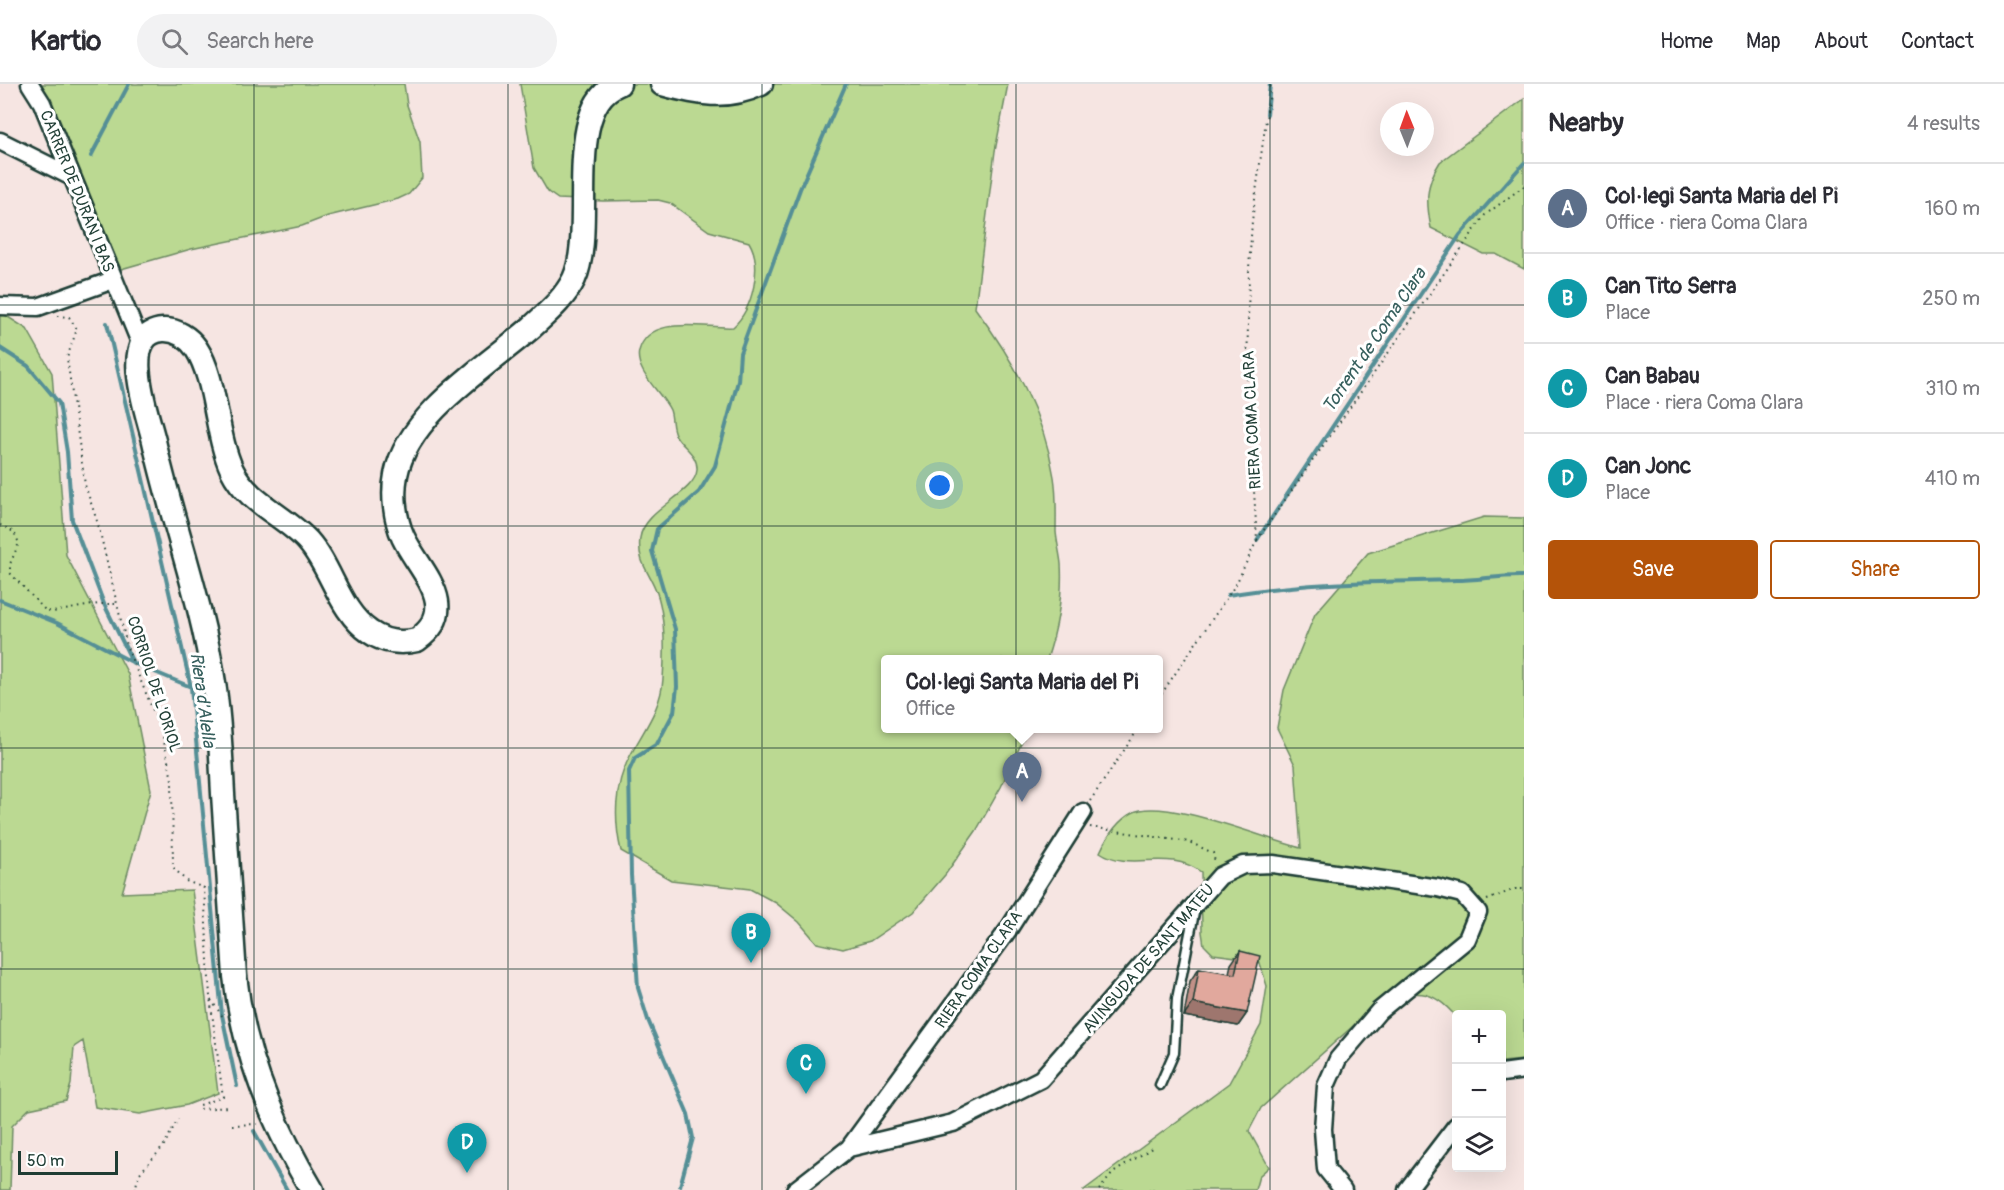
<!DOCTYPE html>
<html lang="en">
<head>
<meta charset="utf-8">
<style>
	:root { --surface:#fff; --page:#f2f2f3; --text:#2b2b33; --muted:#7c7c81; --line:#e1e1e2; --accent:#b45309 }
	body { margin:0; font-family:Pangolin,sans-serif; background:var(--page); color:var(--text) }
	.controls { position:absolute; right:18px; bottom:18px; display:grid; overflow:hidden; border-radius:6px; box-shadow:0 6px 24px #0002 }
	.controls button { width:54px; height:54px; display:grid; place-items:center; padding:0; border:0; border-bottom:2px solid var(--line); background:var(--surface); color:var(--text); font:30px sans-serif }
	.compass { position:absolute; left:1380px; top:18px; width:54px; height:54px; border-radius:50%; background:var(--surface); box-shadow:0 6px 24px #0002; rotate:359deg }
	.scale { position:absolute; left:18px; bottom:15px; width:100px; box-sizing:border-box; padding-left:6px; border:3px solid #1f3d34; border-top:0; font-size:16px; line-height:21px; white-space:nowrap; color:#1f3d34; -webkit-text-stroke:4px #fff; paint-order:stroke }
	.you { position:absolute; left:940px; top:402px; width:21px; height:21px; margin:-15px; border:4px solid #fff; border-radius:50%; background:#1a73e8; box-shadow:0 0 0 9px #1a73e833 }
	.badge { display:grid; place-items:center; width:39px; height:39px; border-radius:50%; background:var(--accent); color:#fff; font-size:20px; font-weight:700 }
	.pin { position:absolute; translate:-50% -50px; filter:drop-shadow(0 2px 3px #0008) }
	.pin::after { content:''; position:absolute; top:32px; width:21px; height:18px; background:inherit; clip-path:polygon(0 0,100% 0,50% 100%) }
	.popup { position:absolute; left:881px; top:571px; width:282px; height:78px; box-sizing:border-box; display:grid; place-content:center; border-radius:6px; background:var(--surface); filter:drop-shadow(0 2px 4px #0005); font-size:20px; white-space:nowrap; color:var(--muted) }
	.popup b { font-size:22px; color:var(--text) }
	.popup::after { content:''; position:absolute; left:50%; top:100%; margin-left:-12px; border:12px solid transparent; border-top-color:var(--surface) }
	.list { margin:0; padding:0; list-style:none }
	h2 { display:flex; justify-content:space-between; align-items:center; height:78px; margin:0; padding:0 24px; font-size:26px }
	h2 small { font-size:20px; font-weight:400; color:var(--muted) }
	.list li { display:grid; grid-template-columns:39px 1fr auto; gap:18px; align-items:center; box-sizing:border-box; height:90px; padding:0 24px; border-top:2px solid var(--line) }
	.list b { display:block; font-size:22px; white-space:nowrap }
	.list p { margin:0; font-size:20px; white-space:nowrap; color:var(--muted) }
	.list em { font-size:20px; font-style:normal; color:var(--muted) }
	.actions { display:flex; gap:12px; padding:18px 24px }
	.actions a { flex:1; padding:14px 0; border:2px solid var(--accent); border-radius:6px; text-align:center; font-size:21px; color:var(--accent) }
	.actions .main { background:var(--accent); color:#fff }
	.icon { flex:none; width:33px; height:33px; fill:none; stroke:currentColor; stroke-width:2; stroke-linecap:round; stroke-linejoin:round }
	.map { position:relative; flex:none; width:1524px; height:1106px; overflow:hidden }
	header { display:flex; align-items:center; gap:36px; box-sizing:border-box; height:84px; padding:0 30px; background:var(--surface); border-bottom:2px solid var(--line) }
	header strong { font-size:28px }
	nav { display:flex; gap:33px; margin-inline-start:auto; font-size:21px }
	.search { width:420px; height:54px; background:var(--page); display:flex; align-items:center; gap:15px; box-sizing:border-box; padding:0 21px; border-radius:33px; color:var(--muted); font-size:22px }
	main { display:flex }
	aside { flex:1; background:var(--surface) }
	.map>svg:first-child { display:block }
	.green { fill:#bbd992; stroke:#6d8b63; stroke-width:1.5 }
	.lines { fill:none; stroke-linecap:round; stroke-linejoin:round }
	.stream { stroke:#558f96; stroke-width:4 }
	.service-casing { stroke:#1f3d34; stroke-width:13 }
	.minor-casing { stroke:#1f3d34; stroke-width:21 }
	.secondary-casing { stroke:#1f3d34; stroke-width:27 }
	.path { stroke:#1f3d34; stroke-width:2; stroke-dasharray:1.5 4.5; stroke-linecap:butt }
	.service { stroke:#fff; stroke-width:8 }
	.minor { stroke:#fff; stroke-width:16 }
	.secondary { stroke:#fff; stroke-width:22 }
	.wall { fill:#c29087; stroke:#1f3d34; stroke-width:1.5 }
	.shaded-wall { fill:#9e766e; stroke:#1f3d34; stroke-width:1.5 }
	.building { fill:#e1a89d; stroke:#1f3d34; stroke-width:1.5 }
	.grid { fill:none; stroke:#1f3d34; stroke-width:1.5; stroke-opacity:0.55 }
	.labels { text-anchor:middle; stroke-width:6; stroke-linejoin:round; paint-order:stroke }
	.street-label { font-size:16px; fill:#1f3d34; stroke:#fff }
	.water-label { font-size:18px; font-style:italic; fill:#365f5d; stroke:#fff }
</style>
</head>
<body>
<header>
<strong>Kartio</strong>
<div class="search"><svg class="icon" aria-label="search" viewBox="0 0 24 24"><circle cx="10" cy="10" r="6"/><path d="M15 15l6 6"/></svg>Search here</div>
<nav><a>Home</a><a>Map</a><a>About</a><a>Contact</a></nav>
</header>
<main>
<div class="map">
<svg width="1524" height="1106" viewBox="0 0 1524 1106">
	<rect width="100%" height="100%" fill="#f6e5e2"/>
	<filter id="ink" filterUnits="userSpaceOnUse"><feTurbulence type="fractalNoise" baseFrequency=".0167" numOctaves="2"/><feDisplacementMap in="SourceGraphic" scale="12" xChannelSelector="R" yChannelSelector="G"/><feConvolveMatrix kernelMatrix="1 2 1 2 8 2 1 2 1" color-interpolation-filters="sRGB"/></filter>
	<g filter="url(#ink)">
		<path class="green" d="M38,0H404L407,21L420,58L422,94L409,110L398,115L328,132L302,142L191,165L121,185Z
			M520,0H1008L995,67L975,224C1013,275 1044,330 1054,393C1057,411 1056,430 1056,448C1057,459 1060,470 1061,480C1063,513 1057,545 1047,575L886,576V644L1028,645L1001,703L976,747L945,791L913,828L870,857L843,865L817,859L799,838L776,819L750,805L671,796L621,767C614,737 614,702 629,674C642,648 661,626 663,595C665,568 666,536 657,509C650,488 637,480 640,454C644,425 695,410 697,386C698,370 683,364 676,352C671,344 673,334 670,326C662,309 634,287 639,267C649,229 706,245 733,243C753,225 763,181 749,158L709,147L670,119L658,116L603,117L558,115L548,108L534,84Z
			M1524,15V185L1496,170H1483L1431,144C1426,118 1425,101 1440,78Z
			M0,228L27,245L52,289L66,471L128,590L151,706L122,809L192,806L218,1009L187,1021L140,1030L95,1023L83,957L74,963L71,1000L66,1017L29,1025L12,1042L10,1106H0Z
			M1484,433L1524,434V976L1502,978V930H1456V933C1432,903 1414,906 1380,918L1261,1024L1249,1047L1269,1083L1259,1092L1255,1106H1084L1229,999L1261,941L1267,902L1259,876L1213,870L1204,861L1202,848L1201,788C1166,763 1131,789 1100,768C1107,753 1117,737 1132,729C1162,712 1265,755 1301,764L1295,681L1277,644L1284,606L1315,530L1368,469Z"/>
		<g class="lines">
			<path class="stream" d="M1267,30L1270,0
				M91,72L129,0
				M107,239L191,603L222,931L237,1002
				M0,264L28,282L59,319L67,368L72,436L104,520L133,579L191,603
				M1257,456L1460,151L1524,79
				M1228,511C1303,498 1379,498 1456,496C1479,496 1501,491 1524,492
				M0,516L57,539L132,578
				M254,1047L287,1106
				M680,1102L693,1054L688,1030L648,936L638,904L631,791L629,687L635,674L657,660L674,628L677,603L675,545L652,467L657,445L699,408L715,382L738,297L740,269L800,105L846,0"/>
			<defs>
				<path id="service" d="M1160,1001L1174,969L1177,915L1195,824"/>
				<path id="minor" d="M30,0L42,19L141,261
					M0,57L72,93
					M0,222L38,223L113,196
					M1502,989L1524,986
					M849,1064L953,1039L1041,995L1220,792L1243,781L1273,780L1438,804L1462,810L1478,828L1467,855L1379,927L1338,975L1326,1002L1323,1045L1326,1085L1343,1106
					M795,1106L849,1064L1008,846L1083,728
					M1407,1106L1456,1042"/>
				<path id="secondary" d="M662,0C698,10 726,16 761,0
					M312,1106C273,1041 243,967 235,892C231,831 227,770 223,710C221,673 220,636 214,599C202,517 172,438 154,357C148,331 117,249 163,246C176,245 189,254 196,264C217,296 215,350 232,386C248,419 284,431 308,457C332,484 339,527 370,548C384,558 401,560 417,556C463,523 419,487 403,453C395,435 392,411 396,391C408,330 487,282 532,243C548,228 564,215 574,195C597,146 561,22 619,0"/>
			</defs>
			<use href="#service" class="service-casing"/>
			<use href="#minor" class="minor-casing"/>
			<use href="#secondary" class="secondary-casing"/>
			<path class="path" d="M57,232L69,233L77,245L67,274L85,401L98,440L128,566L162,648L172,696L173,783L186,797L204,804L210,913L223,1013L200,1021V1025L229,1023
				M0,441L14,448L19,459L10,480V489L45,526L53,528L98,520H117
				M1257,456L1485,131L1524,102
				M1158,615L1236,500L1257,456L1247,292L1249,185L1252,137L1271,0
				M1090,717L1139,644
				M1090,743L1189,758L1213,769L1215,778
				M1487,816L1515,805H1524
				M211,916L223,933
				M232,1041L259,1040
				M135,1106L139,1090L163,1063L178,1035
				M1099,1106L1113,1089L1155,1062"/>
			<use href="#service" class="service"/>
			<use href="#minor" class="minor"/>
			<use href="#secondary" class="secondary"/>
		</g>
		<path class="wall" d="M1240,867L1247,929L1238,942L1184,932L1190,897L1199,884L1229,889L1231,880Z"/>
		<path class="shaded-wall" d="M1193,919L1247,929L1238,942L1184,932Z"/>
		<path class="building" d="M1240,867L1260,872L1247,929L1193,919L1199,884L1235,890Z"/>
	</g>
	<path class="grid" d="M254,0V1106M508,0V1106M762,0V1106M1016,0V1106M1270,0V1106M0,221H1524M0,442H1524M0,664H1524M0,885H1524"/>
	<g class="labels">
		<g class="street-label">
			<text transform="translate(78 107) rotate(68)" y="6">CARRER DE DURAN I BAS</text>
			<text transform="translate(1251 336) rotate(-93)" y="6">RIERA COMA CLARA</text>
			<text transform="translate(155 600) rotate(72)" y="6">CORRIOL DE L'ORIOL</text>
			<text transform="translate(1148 874) rotate(-49)" y="6">AVINGUDA DE SANT MATEU</text>
			<text transform="translate(978 885) rotate(-55)" y="6">RIERA COMA CLARA</text>
		</g>
		<g class="water-label">
			<text transform="translate(1374 256) rotate(-56)" y="6">Torrent de Coma Clara</text>
			<text transform="translate(203 616) rotate(82)" y="6">Riera d'Alella</text>
		</g>
	</g>
</svg>
<div class="controls">
<button>+</button>
<button>−</button>
<button><svg class="icon" aria-label="layers" viewBox="0 0 24 24"><path d="M12 4l9 5-9 5-9-5zM3 14l9 5 9-5"/></svg></button>
</div>
<svg class="compass" viewBox="-18 -18 36 36"><path d="M0-13l5 13h-10z" fill="#e53935"/><path d="M0 13l5-13h-10z" fill="#7c7c81"/></svg>
<div class="scale">50 m</div>
<div class="you"></div>
<div class="pin badge" style="left:1022px;top:718px;background:#5c6f8a">A</div>
<div class="popup"><b>Col·legi Santa Maria del Pi</b>Office</div>
<div class="pin badge" style="left:751px;top:879px;background:#0f9aa8">B</div>
<div class="pin badge" style="left:806px;top:1010px;background:#0f9aa8">C</div>
<div class="pin badge" style="left:467px;top:1089px;background:#0f9aa8">D</div>
</div>
<aside>
<h2>Nearby<small>4 results</small></h2>
<ul class="list">
<li><span class="badge" style="background:#5c6f8a">A</span><div><b>Col·legi Santa Maria del Pi</b><p>Office · riera Coma Clara</p></div><em>160 m</em></li>
<li><span class="badge" style="background:#0f9aa8">B</span><div><b>Can Tito Serra</b><p>Place</p></div><em>250 m</em></li>
<li><span class="badge" style="background:#0f9aa8">C</span><div><b>Can Babau</b><p>Place · riera Coma Clara</p></div><em>310 m</em></li>
<li><span class="badge" style="background:#0f9aa8">D</span><div><b>Can Jonc</b><p>Place</p></div><em>410 m</em></li>
</ul>
<div class="actions"><a class="main">Save</a><a>Share</a></div>
</aside>
</main>
</body>
</html>
